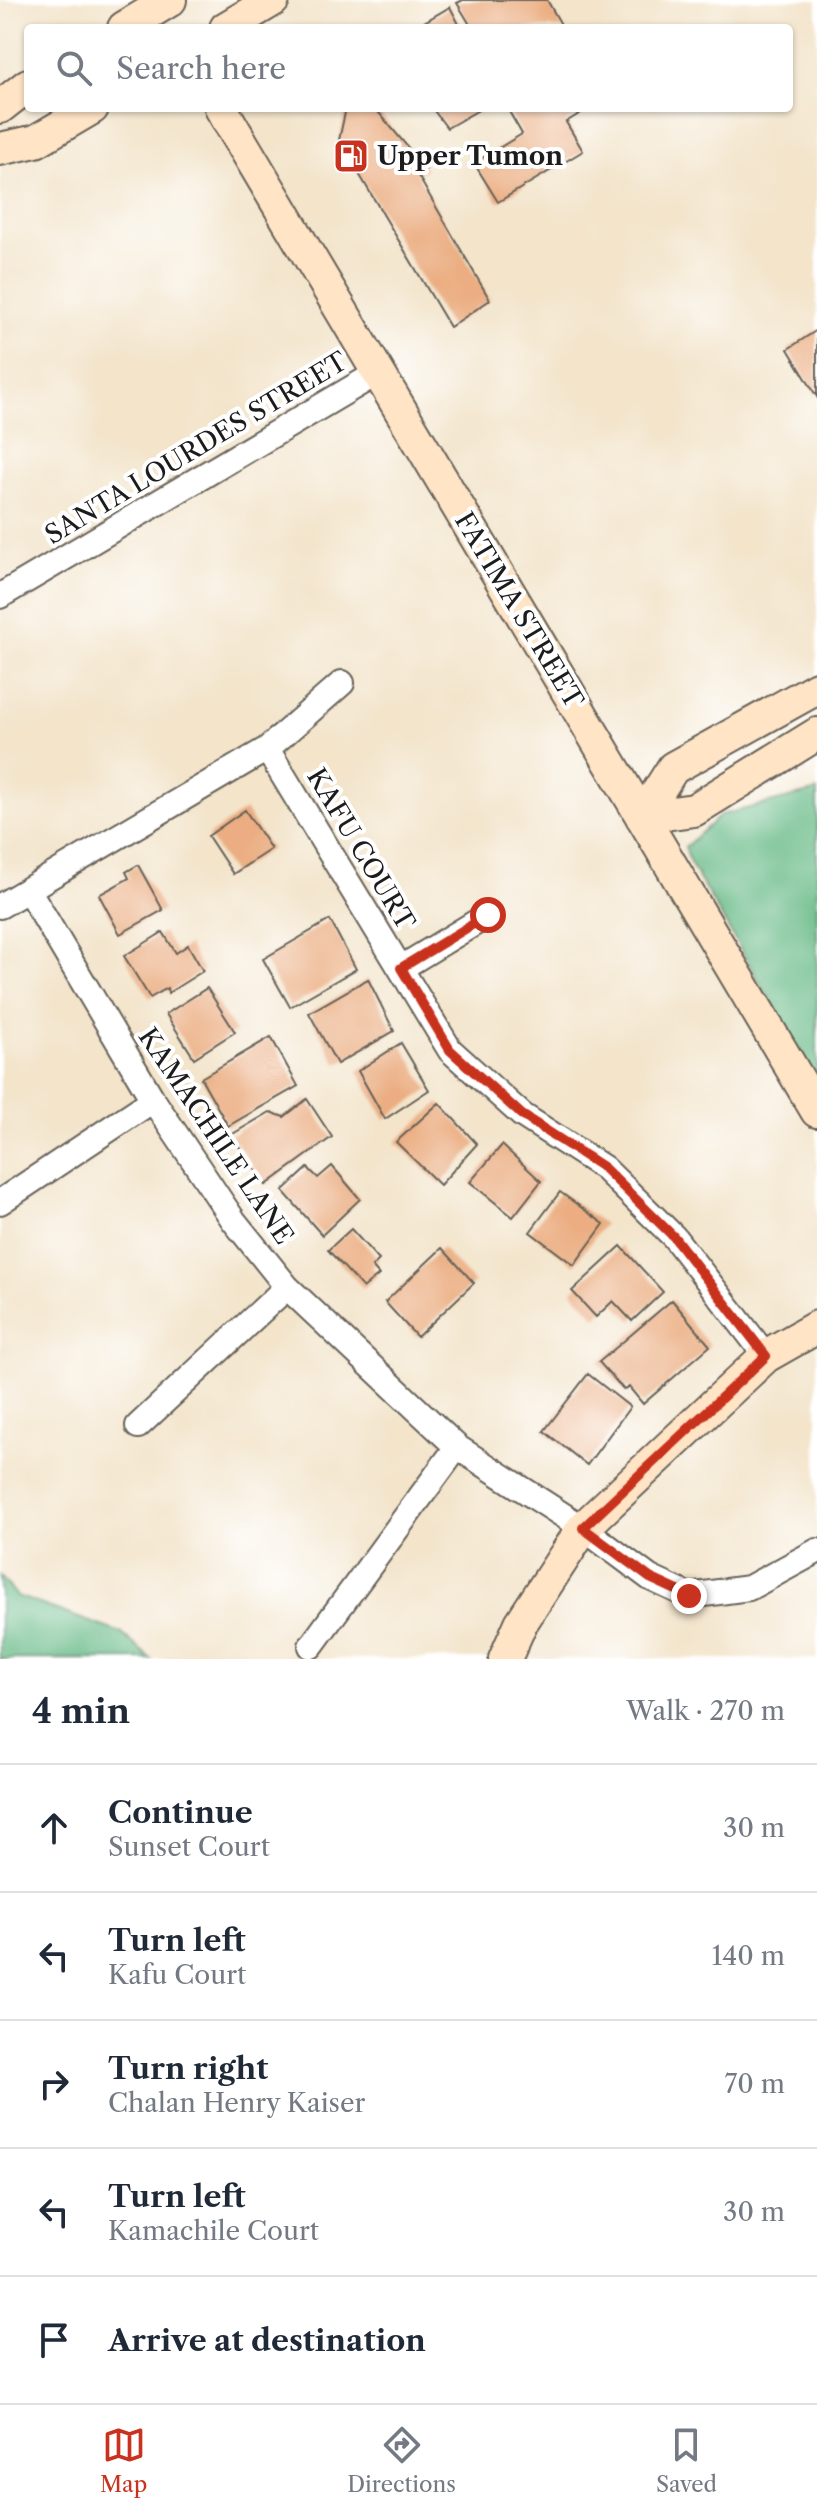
<!DOCTYPE html>
<html lang="en">
<head>
<meta charset="utf-8">
<style>
	:root { --surface:#fff; --page:#f6f6f7; --text:#1f2937; --muted:#747a83; --line:#e0e1e3; --accent:#c8321e }
	body { margin:0; font-family:"Libre Caslon Text",serif; background:var(--page); color:var(--text) }
	.stop { position:absolute; width:24px; height:24px; margin:-18px; border:6px solid #c8321e; border-radius:50%; background:#fff }
	.stop.end { background:#c8321e; border-color:#fff; box-shadow:0 2px 8px #0008 }
	.list { margin:0; padding:0; list-style:none }
	h2 { display:flex; justify-content:space-between; align-items:center; height:104px; margin:0; padding:0 32px; font-size:34px }
	h2 small { font-size:26px; font-weight:400; color:var(--muted) }
	.list li { display:grid; grid-template-columns:52px 1fr auto; gap:24px; align-items:center; box-sizing:border-box; height:128px; padding:0 32px; border-top:2px solid var(--line) }
	.list b { display:block; font-size:30px; white-space:nowrap }
	.list p { margin:0; font-size:26px; white-space:nowrap; color:var(--muted) }
	.list em { font-size:26px; font-style:normal; color:var(--muted) }
	.icon { flex:none; width:44px; height:44px; fill:none; stroke:currentColor; stroke-width:2; stroke-linecap:round; stroke-linejoin:round }
	.map { position:relative; flex:none; width:817px; height:1659px; overflow:hidden }
	.search { position:absolute; background:var(--surface); box-shadow:0 2px 6px #0004; left:24px; right:24px; top:24px; height:88px; display:flex; align-items:center; gap:20px; box-sizing:border-box; padding:0 28px; border-radius:8px; color:var(--muted); font-size:30px }
	.sheet { height:744px; background:var(--surface) }
	nav { display:flex; justify-content:space-around; align-items:center; box-sizing:border-box; height:112px; border-top:2px solid var(--line); background:var(--surface); font-size:22px; color:var(--muted) }
	nav a { display:grid; justify-items:center; gap:4px }
	nav .on { color:var(--accent) }
	.map>svg:first-child { display:block }
	.forest { fill:#68ba86; stroke:#426b51; stroke-width:2 }
	.building { fill:#ebad81 }
	.lines { fill:none; stroke-linecap:round; stroke-linejoin:round }
	.street-casing { stroke:#676259; stroke-width:28 }
	.secondary-casing { stroke:#676259; stroke-width:36 }
	.street { stroke:#fff; stroke-width:24 }
	.secondary { stroke:#ffe4c6; stroke-width:32 }
	.route { stroke:#c8321e; stroke-width:10 }
	.labels { text-anchor:middle; stroke-width:8; stroke-linejoin:round; paint-order:stroke }
	.poi-label { font-size:26px; font-weight:bold; fill:#1c1c1c; stroke:#fff; text-anchor:start }
	.street-label { font-size:26px; fill:#1c1c1c; stroke:#fff }
</style>
</head>
<body>
<div class="map">
<svg width="817" height="1659" viewBox="0 0 817 1659">
	<rect width="100%" height="100%" fill="#fff"/>
	<filter id="ink" filterUnits="userSpaceOnUse"><feTurbulence type="fractalNoise" baseFrequency=".0125" numOctaves="2"/><feDisplacementMap in="SourceGraphic" scale="16" xChannelSelector="R" yChannelSelector="G"/><feConvolveMatrix kernelMatrix="1 2 1 2 8 2 1 2 1" color-interpolation-filters="sRGB"/></filter>
	<filter id="wash" filterUnits="userSpaceOnUse"><feTurbulence type="fractalNoise" baseFrequency=".006" numOctaves="4" result="noise"/><feDisplacementMap in="SourceGraphic" scale="32" xChannelSelector="R" yChannelSelector="G"/><feGaussianBlur stdDeviation="1.8" result="paint"/><feColorMatrix in="noise" values="0 0 0 0 0 0 0 0 0 0 0 0 0 0 0 0 0 1.4 0 .05"/><feComposite in="paint" operator="in"/></filter>
	<g filter="url(#wash)">
		<rect width="100%" height="100%" fill="#f3e4ca"/>
		<path class="forest" d="M817,791V1080L690,863L685,847L721,815Z
			M0,1576L17,1596L121,1633L151,1659H0Z"/>
		<g id="blocks">
			<path class="building" d="M463,0H547L563,28H472L457,3Z
				M450,7L461,28H414Z
				M346,108H375L426,169L417,174L490,300L450,327L339,140Z
				M432,108H482L447,128Z
				M507,108H589L566,122L583,151L498,202L474,163L522,134Z
				M817,330V397L788,349Z
				M245,810L271,849L233,874L208,836Z
				M138,865L163,910L120,934L99,895L129,878L126,872Z
				M330,920L356,969L290,1007L263,959Z
				M163,932L176,953L188,945L203,971L168,993L167,988L150,998L124,956Z
				M368,979L394,1031L337,1064L309,1013Z
				M207,988L235,1032L194,1058L166,1014Z
				M271,1037L298,1086L228,1126L201,1078Z
				M401,1043L429,1090L385,1119L358,1071Z
				M307,1099L332,1137L266,1185L231,1135L270,1112L284,1117Z
				M439,1103L477,1144L440,1185L396,1142Z
				M502,1145L541,1181L513,1217L470,1182Z
				M332,1166L360,1199L322,1235L283,1191L308,1168L318,1178Z
				M560,1192L604,1224L574,1265L530,1232Z
				M351,1229L379,1260L372,1267L379,1275L363,1288L328,1250Z
				M621,1246L663,1292L632,1321L613,1301L596,1317L572,1291Z
				M442,1248L474,1283L417,1337L385,1302Z
				M672,1300L710,1346L643,1404L629,1387L624,1390L599,1362Z
				M588,1374L630,1407L587,1465L544,1431Z"/>
		</g>
	</g>
	<g filter="url(#ink)">
		<use href="#blocks" fill-opacity="0" stroke="#676259" stroke-width="2"/>
		<g class="lines">
			<defs>
				<path id="street" d="M0,596L379,372
					M267,749L450,1050L522,1115L604,1168L674,1237L766,1356
					M29,891L153,1100L234,1221L287,1287L457,1447L583,1528L650,1578L689,1596L749,1588L817,1551
					M0,906L267,749L342,683
					M401,968L488,915
					M0,1202L153,1100
					M138,1426L287,1287
					M311,1646L457,1447"/>
				<path id="secondary" d="M124,28L170,0
					M226,28L273,0
					M0,107L28,85
					M221,108L817,1111
					M0,149L36,141L92,108
					M642,817L673,768L817,688
					M642,817L694,810L817,734
					M505,1659L521,1623L583,1528L766,1356L817,1327"/>
			</defs>
			<use href="#street" class="street-casing"/>
			<use href="#secondary" class="secondary-casing"/>
			<use href="#street" class="street"/>
			<use href="#secondary" class="secondary"/>
		</g>
	</g>
	<g class="lines" filter="url(#ink)">
		<path class="route" d="M488,915L401,968L450,1050L522,1115L604,1168L674,1237L766,1356L583,1528L650,1578L689,1596"/>
	</g>
	<defs>
		<symbol id="fuel-square" viewBox="-11 -11 22 22"><rect x="-9" y="-9" width="18" height="18" rx="4" fill="#c8321e" stroke="#fff"/><path d="M-5.5-6h7V0h2V4h1.3V-2.5L3-4.5l.8-.8L6-3V5H2.5V1h-1V6h-7ZM-4.2-4.7v3.2H.2V-4.7Z" fill="#fff"/></symbol>
	</defs>
	<g fill-rule="evenodd">
		<use href="#fuel-square" x="331" y="136" width="40" height="40"/>
	</g>
	<g class="labels">
		<g class="poi-label">
			<text x="377" y="165">Upper Tumon</text>
		</g>
		<g class="street-label">
			<text transform="translate(196 448) rotate(-31)" y="9">SANTA LOURDES STREET</text>
			<text transform="translate(519 610) rotate(59)" y="9">FATIMA STREET</text>
			<text transform="translate(361 849) rotate(59)" y="9">KAFU COURT</text>
			<text transform="translate(216 1136) rotate(56)" y="9">KAMACHILE LANE</text>
		</g>
	</g>
</svg>
<div class="stop" style="left:488px;top:915px"></div>
<div class="stop end" style="left:689px;top:1596px"></div>
<div class="search"><svg class="icon" aria-label="search" viewBox="0 0 24 24"><circle cx="10" cy="10" r="6"/><path d="M15 15l6 6"/></svg>Search here</div>
</div>
<section class="sheet">
<h2>4 min<small>Walk · 270 m</small></h2>
<ul class="list">
<li><svg class="icon" aria-label="ahead" viewBox="0 0 24 24"><path d="M12 20V5M6 11l6-6 6 6"/></svg><div><b>Continue</b><p>Sunset Court</p></div><em>30 m</em></li>
<li><svg class="icon" aria-label="left" viewBox="0 0 24 24"><path d="M17 20v-9H6M10 6l-5 5 5 5"/></svg><div><b>Turn left</b><p>Kafu Court</p></div><em>140 m</em></li>
<li><svg class="icon" aria-label="right" viewBox="0 0 24 24"><path d="M7 20v-9h11M14 6l5 5-5 5"/></svg><div><b>Turn right</b><p>Chalan Henry Kaiser</p></div><em>70 m</em></li>
<li><svg class="icon" aria-label="left" viewBox="0 0 24 24"><path d="M17 20v-9H6M10 6l-5 5 5 5"/></svg><div><b>Turn left</b><p>Kamachile Court</p></div><em>30 m</em></li>
<li><svg class="icon" aria-label="arrive" viewBox="0 0 24 24"><path d="M6 21V4h12l-3 4 3 4H6"/></svg><div><b>Arrive at destination</b></div></li>
</ul>
</section>
<nav>
<a class="on"><svg class="icon" aria-label="map" viewBox="0 0 24 24"><path d="M3 6l6-2 6 2 6-2v14l-6 2-6-2-6 2zM9 4v14M15 6v14"/></svg>Map</a>
<a><svg class="icon" aria-label="directions" viewBox="0 0 24 24"><path d="M12 3l9 9-9 9-9-9zM9 14v-3h6M13 9l2 2-2 2"/></svg>Directions</a>
<a><svg class="icon" aria-label="saved" viewBox="0 0 24 24"><path d="M7 4h10v16l-5-4-5 4z"/></svg>Saved</a>
</nav>
</body>
</html>
